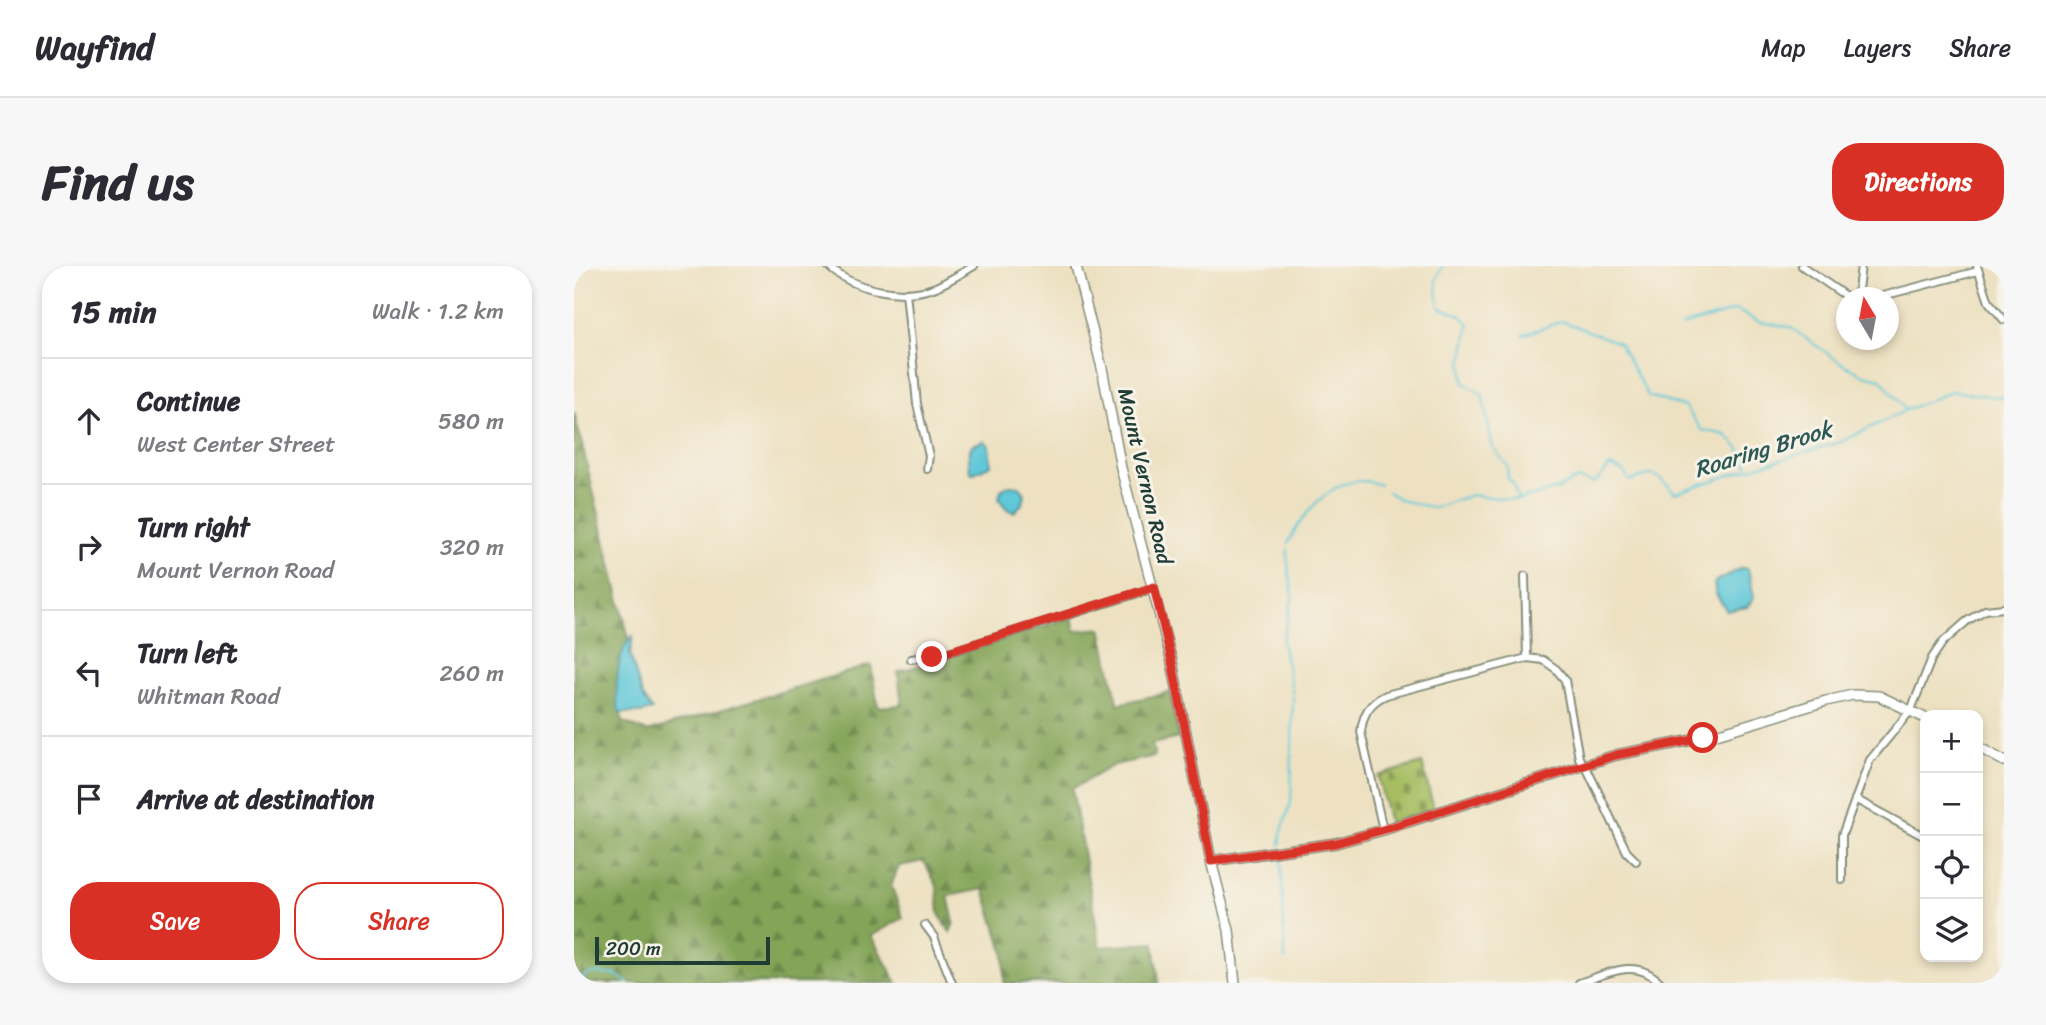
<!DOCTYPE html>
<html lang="en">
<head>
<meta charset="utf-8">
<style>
	:root { --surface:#fff; --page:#f7f7f7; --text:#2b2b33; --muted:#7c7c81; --line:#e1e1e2; --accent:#d93025 }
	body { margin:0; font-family:Sriracha,sans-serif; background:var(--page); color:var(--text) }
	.controls { position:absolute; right:21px; bottom:21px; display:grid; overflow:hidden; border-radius:14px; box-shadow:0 4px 10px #0003 }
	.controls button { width:63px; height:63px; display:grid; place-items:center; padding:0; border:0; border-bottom:2px solid var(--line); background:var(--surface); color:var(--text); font:35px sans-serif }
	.compass { position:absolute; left:1262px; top:21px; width:63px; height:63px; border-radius:50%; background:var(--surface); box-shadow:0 4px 10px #0003; rotate:350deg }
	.scale { position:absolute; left:21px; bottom:18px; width:175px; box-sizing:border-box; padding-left:7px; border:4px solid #1f3d34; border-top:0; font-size:19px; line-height:24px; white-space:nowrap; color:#1f3d34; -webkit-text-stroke:5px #f7f3e8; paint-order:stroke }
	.stop { position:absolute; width:21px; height:21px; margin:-16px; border:5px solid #d93025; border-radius:50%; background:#fff }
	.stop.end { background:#d93025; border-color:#fff; box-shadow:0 2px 7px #0008 }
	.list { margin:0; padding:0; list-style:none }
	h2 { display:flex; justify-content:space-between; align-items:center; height:91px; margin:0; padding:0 28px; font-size:30px }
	h2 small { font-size:23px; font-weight:400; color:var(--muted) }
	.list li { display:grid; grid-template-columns:46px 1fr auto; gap:21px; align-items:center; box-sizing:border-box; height:126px; padding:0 28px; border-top:2px solid var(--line) }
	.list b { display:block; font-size:26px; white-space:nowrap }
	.list p { margin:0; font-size:23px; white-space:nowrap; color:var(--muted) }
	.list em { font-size:23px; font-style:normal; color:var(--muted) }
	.actions { display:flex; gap:14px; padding:21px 28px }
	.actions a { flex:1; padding:16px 0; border:2px solid var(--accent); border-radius:28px; text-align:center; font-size:24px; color:var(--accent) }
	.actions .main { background:var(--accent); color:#fff }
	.icon { flex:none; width:38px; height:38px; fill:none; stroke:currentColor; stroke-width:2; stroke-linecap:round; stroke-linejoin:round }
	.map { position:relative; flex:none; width:1430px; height:717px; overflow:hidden; border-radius:28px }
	header { display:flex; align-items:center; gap:42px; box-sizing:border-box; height:98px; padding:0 35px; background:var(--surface); border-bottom:2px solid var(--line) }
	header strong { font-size:33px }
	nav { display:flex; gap:38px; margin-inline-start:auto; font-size:24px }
	.intro { display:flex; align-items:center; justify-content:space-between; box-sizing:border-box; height:168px; padding:0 42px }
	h1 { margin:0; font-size:49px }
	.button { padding:18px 32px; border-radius:28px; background:var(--accent); color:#fff; font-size:24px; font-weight:700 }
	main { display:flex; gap:42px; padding:0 42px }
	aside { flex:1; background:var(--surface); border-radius:28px; box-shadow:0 4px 10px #0003 }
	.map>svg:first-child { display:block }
	.forest { fill:url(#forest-firs); stroke:#527046; stroke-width:2 }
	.cemetery { fill:url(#cemetery-stones); stroke:#627d4b; stroke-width:2 }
	.water { fill:#5ec8d9; stroke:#3e8286; stroke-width:2 }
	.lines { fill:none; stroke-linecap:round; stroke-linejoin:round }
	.stream { stroke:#5ec8d9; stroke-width:2 }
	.street-casing { stroke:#868f7b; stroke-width:10 }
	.secondary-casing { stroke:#868f7b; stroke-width:12 }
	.street { stroke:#fff; stroke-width:6 }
	.secondary { stroke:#fff; stroke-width:9 }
	.route { stroke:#d93025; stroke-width:9 }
	.labels { text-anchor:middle; stroke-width:6; stroke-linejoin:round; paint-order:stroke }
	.street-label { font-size:21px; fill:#1f3d34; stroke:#f7f3e8 }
	.water-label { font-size:23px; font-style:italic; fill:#2c5955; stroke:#f7f3e8 }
</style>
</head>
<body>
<header>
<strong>Wayfind</strong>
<nav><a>Map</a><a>Layers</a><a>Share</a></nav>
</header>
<div class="intro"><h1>Find us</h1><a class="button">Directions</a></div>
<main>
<aside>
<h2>15 min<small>Walk · 1.2 km</small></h2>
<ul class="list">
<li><svg class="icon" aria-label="ahead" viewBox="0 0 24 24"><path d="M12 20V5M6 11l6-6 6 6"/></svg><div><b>Continue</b><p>West Center Street</p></div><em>580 m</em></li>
<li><svg class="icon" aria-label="right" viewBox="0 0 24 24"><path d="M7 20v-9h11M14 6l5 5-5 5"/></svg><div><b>Turn right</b><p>Mount Vernon Road</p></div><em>320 m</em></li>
<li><svg class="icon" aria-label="left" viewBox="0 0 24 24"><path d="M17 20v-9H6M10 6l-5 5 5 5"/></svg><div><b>Turn left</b><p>Whitman Road</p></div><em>260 m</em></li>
<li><svg class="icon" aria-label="arrive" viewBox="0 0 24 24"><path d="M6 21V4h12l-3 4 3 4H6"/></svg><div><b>Arrive at destination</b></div></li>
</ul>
<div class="actions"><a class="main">Save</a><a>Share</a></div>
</aside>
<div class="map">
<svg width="1430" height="717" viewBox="0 0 1430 717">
	<defs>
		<pattern id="forest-firs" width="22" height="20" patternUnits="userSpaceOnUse" patternTransform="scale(1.75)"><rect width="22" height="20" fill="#84a458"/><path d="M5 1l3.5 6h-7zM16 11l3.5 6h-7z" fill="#6b874a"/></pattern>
		<pattern id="cemetery-stones" width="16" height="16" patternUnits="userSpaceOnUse" patternTransform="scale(1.75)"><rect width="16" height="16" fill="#a6bd62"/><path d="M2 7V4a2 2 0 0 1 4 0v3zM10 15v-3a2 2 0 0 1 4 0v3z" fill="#879b52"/></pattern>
	</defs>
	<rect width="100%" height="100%" fill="#f7f3e8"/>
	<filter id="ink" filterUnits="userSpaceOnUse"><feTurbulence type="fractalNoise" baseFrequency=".0143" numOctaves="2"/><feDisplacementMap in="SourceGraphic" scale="14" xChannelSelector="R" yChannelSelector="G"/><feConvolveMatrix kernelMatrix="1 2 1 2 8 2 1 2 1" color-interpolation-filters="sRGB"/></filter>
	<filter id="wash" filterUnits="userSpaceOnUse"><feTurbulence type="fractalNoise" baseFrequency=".00686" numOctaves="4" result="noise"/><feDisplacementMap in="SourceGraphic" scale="28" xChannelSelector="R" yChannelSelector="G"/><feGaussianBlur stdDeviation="1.57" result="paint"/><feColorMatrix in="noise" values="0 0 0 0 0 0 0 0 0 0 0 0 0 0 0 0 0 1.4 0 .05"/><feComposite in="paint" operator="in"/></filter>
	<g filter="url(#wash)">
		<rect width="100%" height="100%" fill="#ede1c2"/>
		<path class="forest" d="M0,146L55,373C42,399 40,429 49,456L73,466L297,399L304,441L328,439L324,406L498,351L501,365L527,362L544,438L596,426L605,472L578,478L581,490L540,499L498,523L526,681L580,677L585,717H430V687L410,623L374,630L380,657L376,666L365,648L363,620L350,595L325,600L317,619L329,652L297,670L323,717H0Z"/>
		<path class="cemetery" d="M848,497L860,544L815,558L804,510Z"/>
		<path class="water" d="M411,175L415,180L417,199L398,208C394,202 394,186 398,179Z
			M436,219L445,220L451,228L449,237L440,246L433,243L425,233L427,224Z
			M1167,302L1174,303L1180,332L1173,341L1153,345L1142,328L1140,319L1142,315Z
			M59,370L56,388L68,429L78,444L67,447H46C39,428 43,383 59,370Z"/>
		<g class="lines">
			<path class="stream" d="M869,0L862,13L865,41L886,49L895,58L888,98L890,117L908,128L919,182
				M1108,60L1162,44L1185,56L1216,61L1267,97L1290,109L1307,113L1331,143
				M949,69L988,55L1045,77L1074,130L1111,141L1128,164L1152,169L1165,182L1174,200
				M921,184L933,199L934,213L939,217L944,234L984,223L1003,213L1021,217L1036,200L1049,205L1056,215C1082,204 1083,209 1101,227L1177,202L1267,176L1332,144L1378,125L1430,132
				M814,226L827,234L860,242L897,229L943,234
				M714,277C731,244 765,202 806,219
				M706,580L707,568L717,536L719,428L708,376L719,330L713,292L714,283
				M707,593L711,694
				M2,717C6,715 8,712 12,709C19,704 33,710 41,708L54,717
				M78,717H89"/>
		</g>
	</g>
	<g filter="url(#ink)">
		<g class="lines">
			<defs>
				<path id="street" d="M254,0C279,24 329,34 362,21C375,15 388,7 400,0
					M1228,0L1270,29L1282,32
					M1403,0L1415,36L1430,54
					M332,26L343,138L355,190L353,203
					M1283,32L1287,0
					M1301,32L1404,5
					M951,310L953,392
					M337,393L366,389L580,322
					M1281,533L1351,571
					M809,564L787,466C789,448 795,437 812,429L953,392L969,394L982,403L991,414L1005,492L1014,505L1053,586L1062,595
					M1268,614V569L1296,494L1337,444L1358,392L1369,376L1393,355L1411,344L1430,342
					M351,659L360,671L378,717
					M1005,717C1035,707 1062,691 1087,717"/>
				<path id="secondary" d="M502,0L528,102L547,202L598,396L637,595L655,664L661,717
					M1404,481L1430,495
					M637,595L762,577L809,564L1042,489L1129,472L1252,435L1279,429L1305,430L1351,452"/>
			</defs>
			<use href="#street" class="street-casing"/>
			<use href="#secondary" class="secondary-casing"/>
			<use href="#street" class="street"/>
			<use href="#secondary" class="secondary"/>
		</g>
	</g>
	<g class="lines" filter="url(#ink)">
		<path class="route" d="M358,391L580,321L598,396L637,595L762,577L815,562L1042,489L1129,472"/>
	</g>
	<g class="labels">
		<g class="street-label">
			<text transform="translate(571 210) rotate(77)" y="7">Mount Vernon Road</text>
		</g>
		<g class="water-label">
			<text transform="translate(1189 183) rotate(-17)" y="8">Roaring Brook</text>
		</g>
	</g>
</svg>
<div class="controls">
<button>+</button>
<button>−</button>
<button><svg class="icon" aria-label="locate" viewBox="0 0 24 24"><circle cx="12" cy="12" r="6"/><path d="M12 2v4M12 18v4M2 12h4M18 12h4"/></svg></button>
<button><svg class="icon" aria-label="layers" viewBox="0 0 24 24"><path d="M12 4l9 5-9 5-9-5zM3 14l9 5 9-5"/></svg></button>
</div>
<svg class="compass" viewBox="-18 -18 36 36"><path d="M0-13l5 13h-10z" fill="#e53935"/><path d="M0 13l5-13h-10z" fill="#7c7c81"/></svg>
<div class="scale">200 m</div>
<div class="stop" style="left:1129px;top:472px"></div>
<div class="stop end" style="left:358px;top:391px"></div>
</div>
</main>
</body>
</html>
